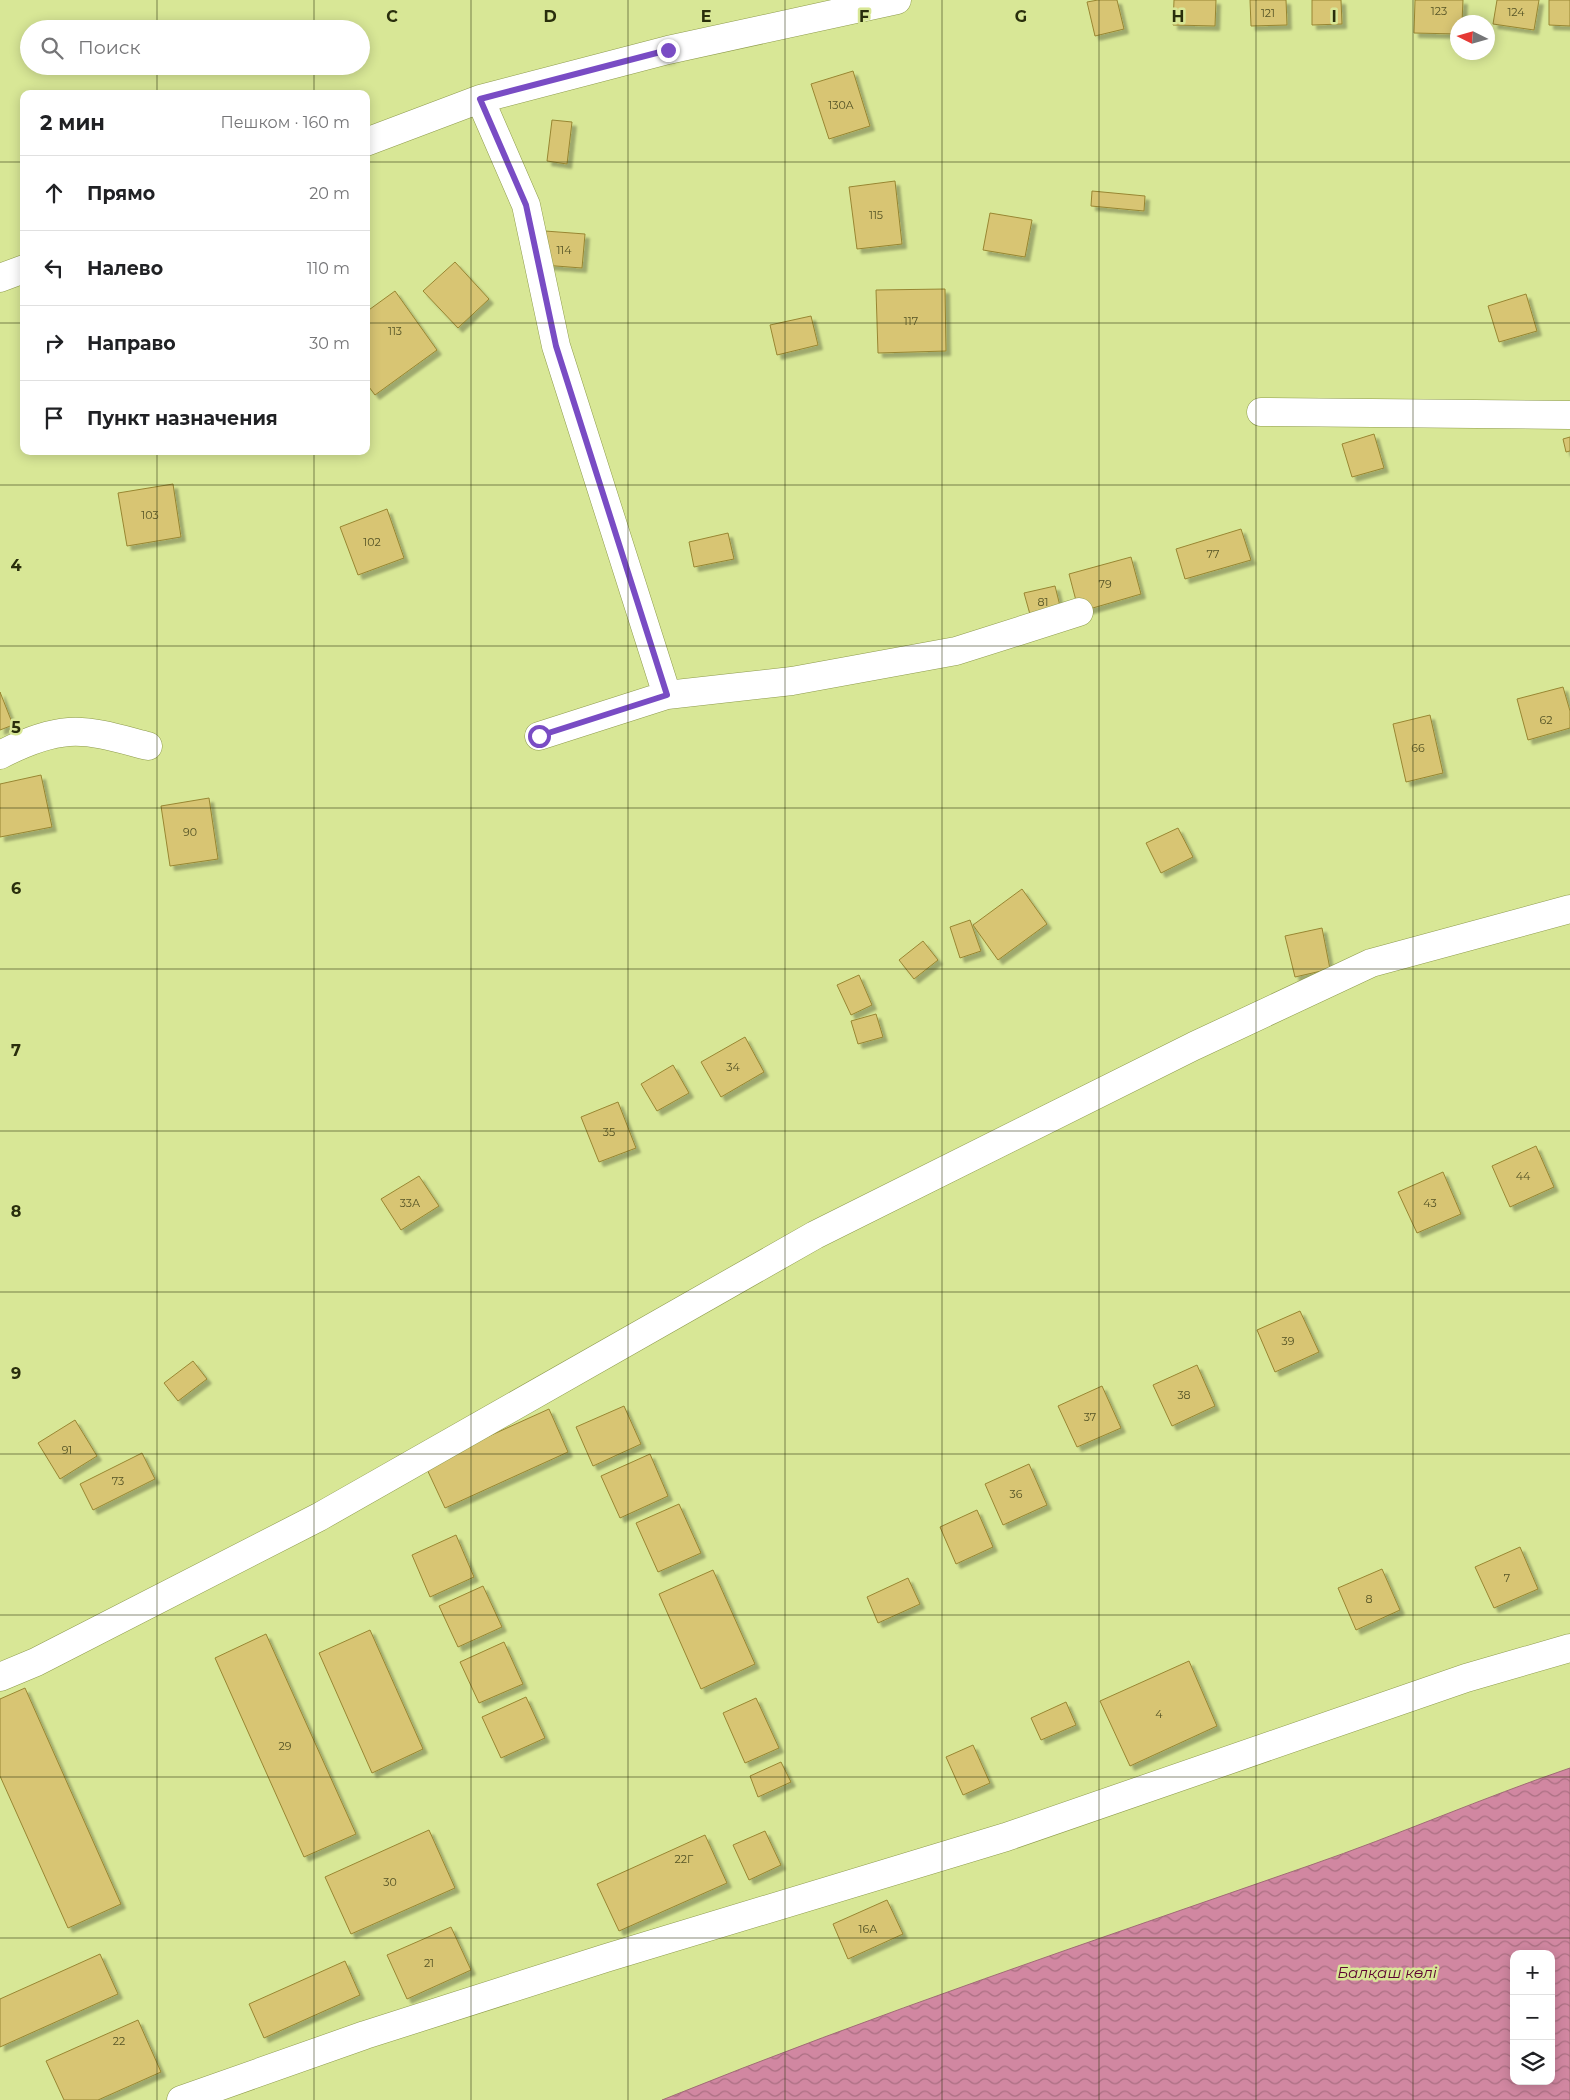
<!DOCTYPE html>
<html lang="ru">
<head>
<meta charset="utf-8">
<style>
	:root { --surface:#fff; --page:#f6f6f6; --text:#202124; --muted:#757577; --line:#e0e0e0 }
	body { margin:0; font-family:Montserrat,sans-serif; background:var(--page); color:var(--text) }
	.controls { position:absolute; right:15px; bottom:15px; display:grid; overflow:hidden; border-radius:10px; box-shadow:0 2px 12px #0003 }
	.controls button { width:45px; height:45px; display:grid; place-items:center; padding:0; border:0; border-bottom:1px solid var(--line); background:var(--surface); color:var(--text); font:25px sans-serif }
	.compass { position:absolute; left:1450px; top:15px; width:45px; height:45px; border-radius:50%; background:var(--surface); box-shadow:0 2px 12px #0003; rotate:275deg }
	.stop { position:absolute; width:15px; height:15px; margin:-11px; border:4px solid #794cc4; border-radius:50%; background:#fff }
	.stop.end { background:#794cc4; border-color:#fff; box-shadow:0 1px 5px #0008 }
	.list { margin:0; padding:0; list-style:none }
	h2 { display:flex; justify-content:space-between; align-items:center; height:65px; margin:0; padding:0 20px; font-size:21px }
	h2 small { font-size:16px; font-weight:400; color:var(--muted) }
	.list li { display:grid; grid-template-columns:32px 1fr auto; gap:15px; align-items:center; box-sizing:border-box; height:75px; padding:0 20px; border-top:1px solid var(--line) }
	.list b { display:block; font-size:19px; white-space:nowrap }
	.list em { font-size:16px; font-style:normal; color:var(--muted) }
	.icon { flex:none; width:28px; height:28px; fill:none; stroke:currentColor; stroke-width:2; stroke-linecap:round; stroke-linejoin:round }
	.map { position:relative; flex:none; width:1570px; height:2100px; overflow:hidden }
	.search { position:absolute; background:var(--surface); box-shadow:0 2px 12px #0003; left:20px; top:20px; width:350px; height:55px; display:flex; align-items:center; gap:12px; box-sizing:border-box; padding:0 18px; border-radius:28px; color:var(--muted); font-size:19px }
	.panel { position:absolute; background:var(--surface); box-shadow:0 2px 12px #0003; left:20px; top:90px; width:350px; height:365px; border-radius:10px }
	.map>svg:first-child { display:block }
	.water { fill:url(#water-waves); stroke:#9f6c74; fill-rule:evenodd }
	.building { fill:#d8c573; stroke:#988632; filter:url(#shadow) }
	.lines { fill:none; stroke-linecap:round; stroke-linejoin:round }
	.minor-casing { stroke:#8e9b4c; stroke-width:29 }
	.minor { stroke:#fff; stroke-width:28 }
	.route { stroke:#794cc4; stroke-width:6 }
	.grid { fill:none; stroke:#292e0c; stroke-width:1; stroke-opacity:0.55 }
	.labels { text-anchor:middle; stroke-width:5; stroke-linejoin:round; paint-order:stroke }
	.number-label { font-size:11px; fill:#555426 }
	.water-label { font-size:15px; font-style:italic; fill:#5c0131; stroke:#d8e796 }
	.grid-label { font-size:16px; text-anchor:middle; font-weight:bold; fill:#292e0c; stroke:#d8e796; stroke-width:5; stroke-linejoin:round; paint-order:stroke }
</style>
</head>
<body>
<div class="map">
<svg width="1570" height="2100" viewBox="0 0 1570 2100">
	<defs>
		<pattern id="water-waves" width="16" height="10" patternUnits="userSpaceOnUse" patternTransform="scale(1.25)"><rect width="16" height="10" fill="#d187a1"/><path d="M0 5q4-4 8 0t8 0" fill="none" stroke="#aa6f82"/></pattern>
		<filter id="shadow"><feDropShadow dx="4.5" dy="4.5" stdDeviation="1" flood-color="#0004"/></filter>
	</defs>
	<rect width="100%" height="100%" fill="#d8e796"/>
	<path class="water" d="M1570,1768V2100H662C875,2014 1093,1941 1311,1865C1398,1835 1482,1798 1570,1768ZM1514,1954H1551V2081H1514Z"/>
	<path class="building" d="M1098,0H1117L1124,29L1095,36L1087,2Z
		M1174,0H1216L1215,26L1173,25Z
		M1250,0H1286L1287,25L1251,26Z
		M1312,0H1341L1342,24L1312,25Z
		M1415,0H1463L1462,22H1458V34L1414,33Z
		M1497,0H1539L1534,30L1493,24Z
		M1549,0H1570V26L1549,25Z
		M853,71L870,126L829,139L811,84Z
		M552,120L572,122L567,164L547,161Z
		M895,181L902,244L857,249L849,187Z
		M1092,191L1145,196L1144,211L1091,206Z
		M990,213L1032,220L1025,257L983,250Z
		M545,231L585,234L582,268L543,265Z
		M455,262L489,299L458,328L423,291Z
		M945,289L946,351L878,353L876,290Z
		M395,291L437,350L375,395L366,383V312Z
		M1526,294L1537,331L1499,342L1488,306Z
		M811,316L818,345L777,355L770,325Z
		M1374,434L1384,468L1352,477L1342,444Z
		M1570,437V451L1566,452L1563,439Z
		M173,484L181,537L127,546L118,493Z
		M387,509L404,558L358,575L340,527Z
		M1241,529L1251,560L1185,579L1176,549Z
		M728,533L734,559L694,567L689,542Z
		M1131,557L1141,594L1079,612L1069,574Z
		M1055,586L1061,610L1031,618L1024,593Z
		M1563,687L1570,711V728L1528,740L1517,699Z
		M0,692L13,725L0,730Z
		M1430,715L1443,773L1406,782L1393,724Z
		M41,775L52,827L0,837V784Z
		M209,798L218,859L170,866L161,806Z
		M1178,828L1193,857L1161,873L1146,843Z
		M1022,889L1047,924L998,960L973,925Z
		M970,920L981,951L960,958L950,927Z
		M1322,928L1330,969L1295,977L1285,936Z
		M923,941L938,960L914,979L899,960Z
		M859,975L872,1005L851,1015L837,985Z
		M876,1014L883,1037L858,1044L851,1021Z
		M745,1037L764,1072L721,1097L701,1062Z
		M673,1065L689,1093L657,1111L641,1084Z
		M618,1102L636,1148L599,1162L581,1117Z
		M1536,1146L1554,1187L1510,1207L1492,1166Z
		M1443,1172L1461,1214L1417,1233L1398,1192Z
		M419,1176L439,1206L401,1230L381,1199Z
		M1300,1311L1319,1352L1275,1372L1257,1330Z
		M193,1361L207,1379L178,1401L164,1383Z
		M1197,1365L1215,1406L1172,1426L1153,1385Z
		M1102,1386L1121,1428L1077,1447L1058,1406Z
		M624,1406L641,1444L593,1466L576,1427Z
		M549,1409L568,1452L445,1508L425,1465Z
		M75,1420L97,1456L60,1479L38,1443Z
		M142,1453L155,1479L93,1510L80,1484Z
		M650,1454L668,1496L620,1518L601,1476Z
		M1029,1464L1047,1505L1003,1525L985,1484Z
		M679,1504L701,1553L658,1572L636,1523Z
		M977,1510L993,1547L956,1564L940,1527Z
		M456,1535L474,1577L430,1597L412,1555Z
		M1520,1547L1538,1589L1494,1608L1475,1567Z
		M1382,1569L1400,1610L1356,1630L1338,1588Z
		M713,1570L755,1664L701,1689L659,1594Z
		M908,1578L920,1604L878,1623L867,1597Z
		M483,1586L502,1627L458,1647L439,1606Z
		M370,1630L423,1749L372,1773L319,1653Z
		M266,1634L356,1834L304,1857L215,1658Z
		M504,1642L523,1684L479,1703L460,1662Z
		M1189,1661L1217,1726L1130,1766L1100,1701Z
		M25,1688L121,1904L68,1928L0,1776V1699Z
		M526,1697L545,1738L501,1758L482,1717Z
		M756,1698L779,1748L745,1763L723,1713Z
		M1066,1702L1076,1725L1041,1740L1031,1718Z
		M973,1745L990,1783L963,1795L946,1757Z
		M781,1762L791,1782L758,1797L750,1776Z
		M429,1830L455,1888L351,1934L325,1877Z
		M765,1831L781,1865L749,1880L733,1845Z
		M705,1835L727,1883L619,1931L597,1884Z
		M887,1900L903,1934L848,1959L833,1924Z
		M451,1927L471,1970L407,1999L387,1955Z
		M100,1954L118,1994L0,2047V1999Z
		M345,1961L360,1995L264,2038L249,2004Z
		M138,2020L161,2072L98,2100H64L46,2061Z"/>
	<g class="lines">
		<defs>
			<path id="minor" d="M480,99L526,205L556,346L667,695
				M366,142L480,99L668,50L897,0
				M0,278L24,269
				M1261,412L1570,415
				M539,736L667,695L792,681L956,651L1079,612
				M0,755C21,744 44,734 69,732C94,730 124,740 148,746
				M0,1677L36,1662L319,1517L815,1235L1194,1046L1371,963L1570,909
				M181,2100L365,2035L606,1958L1006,1837L1466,1678L1570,1648"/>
		</defs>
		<use href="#minor" class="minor-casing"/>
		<use href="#minor" class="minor"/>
	</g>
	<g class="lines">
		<path class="route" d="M539,736L667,695L556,346L526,205L480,99L668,50"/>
	</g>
	<path class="grid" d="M157,0V29M314,0V29M471,0V2100M628,0V2100M785,0V2100M942,0V2100M1099,0V2100M1256,0V2100M1413,0V2100M157,66V94M314,66V94M0,162H24M366,162H1570M0,323H24M366,323H1570M157,451V2100M314,451V2100M0,485H1570M0,646H1570M0,808H1570M0,969H1570M0,1131H1570M0,1292H1570M0,1454H1570M0,1615H1570M0,1777H1570M0,1938H1570"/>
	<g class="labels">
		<g class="number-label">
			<text x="1439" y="15">123</text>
			<text x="1516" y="16">124</text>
			<text x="1268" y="17">121</text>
			<text x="841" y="109">130А</text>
			<text x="876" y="219">115</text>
			<text x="564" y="254">114</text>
			<text x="911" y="325">117</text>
			<text x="395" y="335">113</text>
			<text x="150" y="519">103</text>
			<text x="372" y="546">102</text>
			<text x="1213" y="558">77</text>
			<text x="1105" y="588">79</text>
			<text x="1043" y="606">81</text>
			<text x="1546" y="724">62</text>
			<text x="1418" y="752">66</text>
			<text x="190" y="836">90</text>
			<text x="733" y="1071">34</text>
			<text x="609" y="1136">35</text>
			<text x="1523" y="1180">44</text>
			<text x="410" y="1207">33А</text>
			<text x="1430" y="1207">43</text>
			<text x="1288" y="1345">39</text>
			<text x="1184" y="1399">38</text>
			<text x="1090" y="1421">37</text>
			<text x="67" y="1454">91</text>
			<text x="118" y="1485">73</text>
			<text x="1016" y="1498">36</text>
			<text x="1507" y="1582">7</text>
			<text x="1369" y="1603">8</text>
			<text x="1159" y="1718">4</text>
			<text x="285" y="1750">29</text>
			<text x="684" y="1863">22Г</text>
			<text x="390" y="1886">30</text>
			<text x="868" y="1933">16А</text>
			<text x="429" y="1967">21</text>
			<text x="119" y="2045">22</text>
		</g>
		<g class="water-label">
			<text x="1387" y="1978">Балқаш көлі</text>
		</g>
	</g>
	<g class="grid-label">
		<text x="392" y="22">C</text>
		<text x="550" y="22">D</text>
		<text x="706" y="22">E</text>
		<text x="864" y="22">F</text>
		<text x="1021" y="22">G</text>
		<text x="1178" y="22">H</text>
		<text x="1334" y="22">I</text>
		<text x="16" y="571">4</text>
		<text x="16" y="733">5</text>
		<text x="16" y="894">6</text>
		<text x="16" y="1056">7</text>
		<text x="16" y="1217">8</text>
		<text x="16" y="1379">9</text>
	</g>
</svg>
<div class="controls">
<button>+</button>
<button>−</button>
<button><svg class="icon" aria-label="layers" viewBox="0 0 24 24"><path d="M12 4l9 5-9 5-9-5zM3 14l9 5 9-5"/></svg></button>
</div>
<svg class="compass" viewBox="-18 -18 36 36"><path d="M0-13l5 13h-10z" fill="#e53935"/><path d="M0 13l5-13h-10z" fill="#757577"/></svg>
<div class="stop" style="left:539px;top:736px"></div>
<div class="stop end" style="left:668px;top:50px"></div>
<div class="search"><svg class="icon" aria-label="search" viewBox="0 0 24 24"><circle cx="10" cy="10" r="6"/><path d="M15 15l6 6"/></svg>Поиск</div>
<section class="panel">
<h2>2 мин<small>Пешком · 160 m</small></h2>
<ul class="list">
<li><svg class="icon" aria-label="ahead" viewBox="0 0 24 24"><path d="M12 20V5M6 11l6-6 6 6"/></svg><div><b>Прямо</b></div><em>20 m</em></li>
<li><svg class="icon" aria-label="left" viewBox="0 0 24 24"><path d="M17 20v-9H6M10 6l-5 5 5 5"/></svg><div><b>Налево</b></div><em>110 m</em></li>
<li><svg class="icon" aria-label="right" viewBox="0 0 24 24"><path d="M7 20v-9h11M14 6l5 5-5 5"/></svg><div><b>Направо</b></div><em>30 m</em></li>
<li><svg class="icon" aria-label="arrive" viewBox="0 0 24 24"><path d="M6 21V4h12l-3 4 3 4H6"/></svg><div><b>Пункт назначения</b></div></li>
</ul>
</section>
</div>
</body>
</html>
